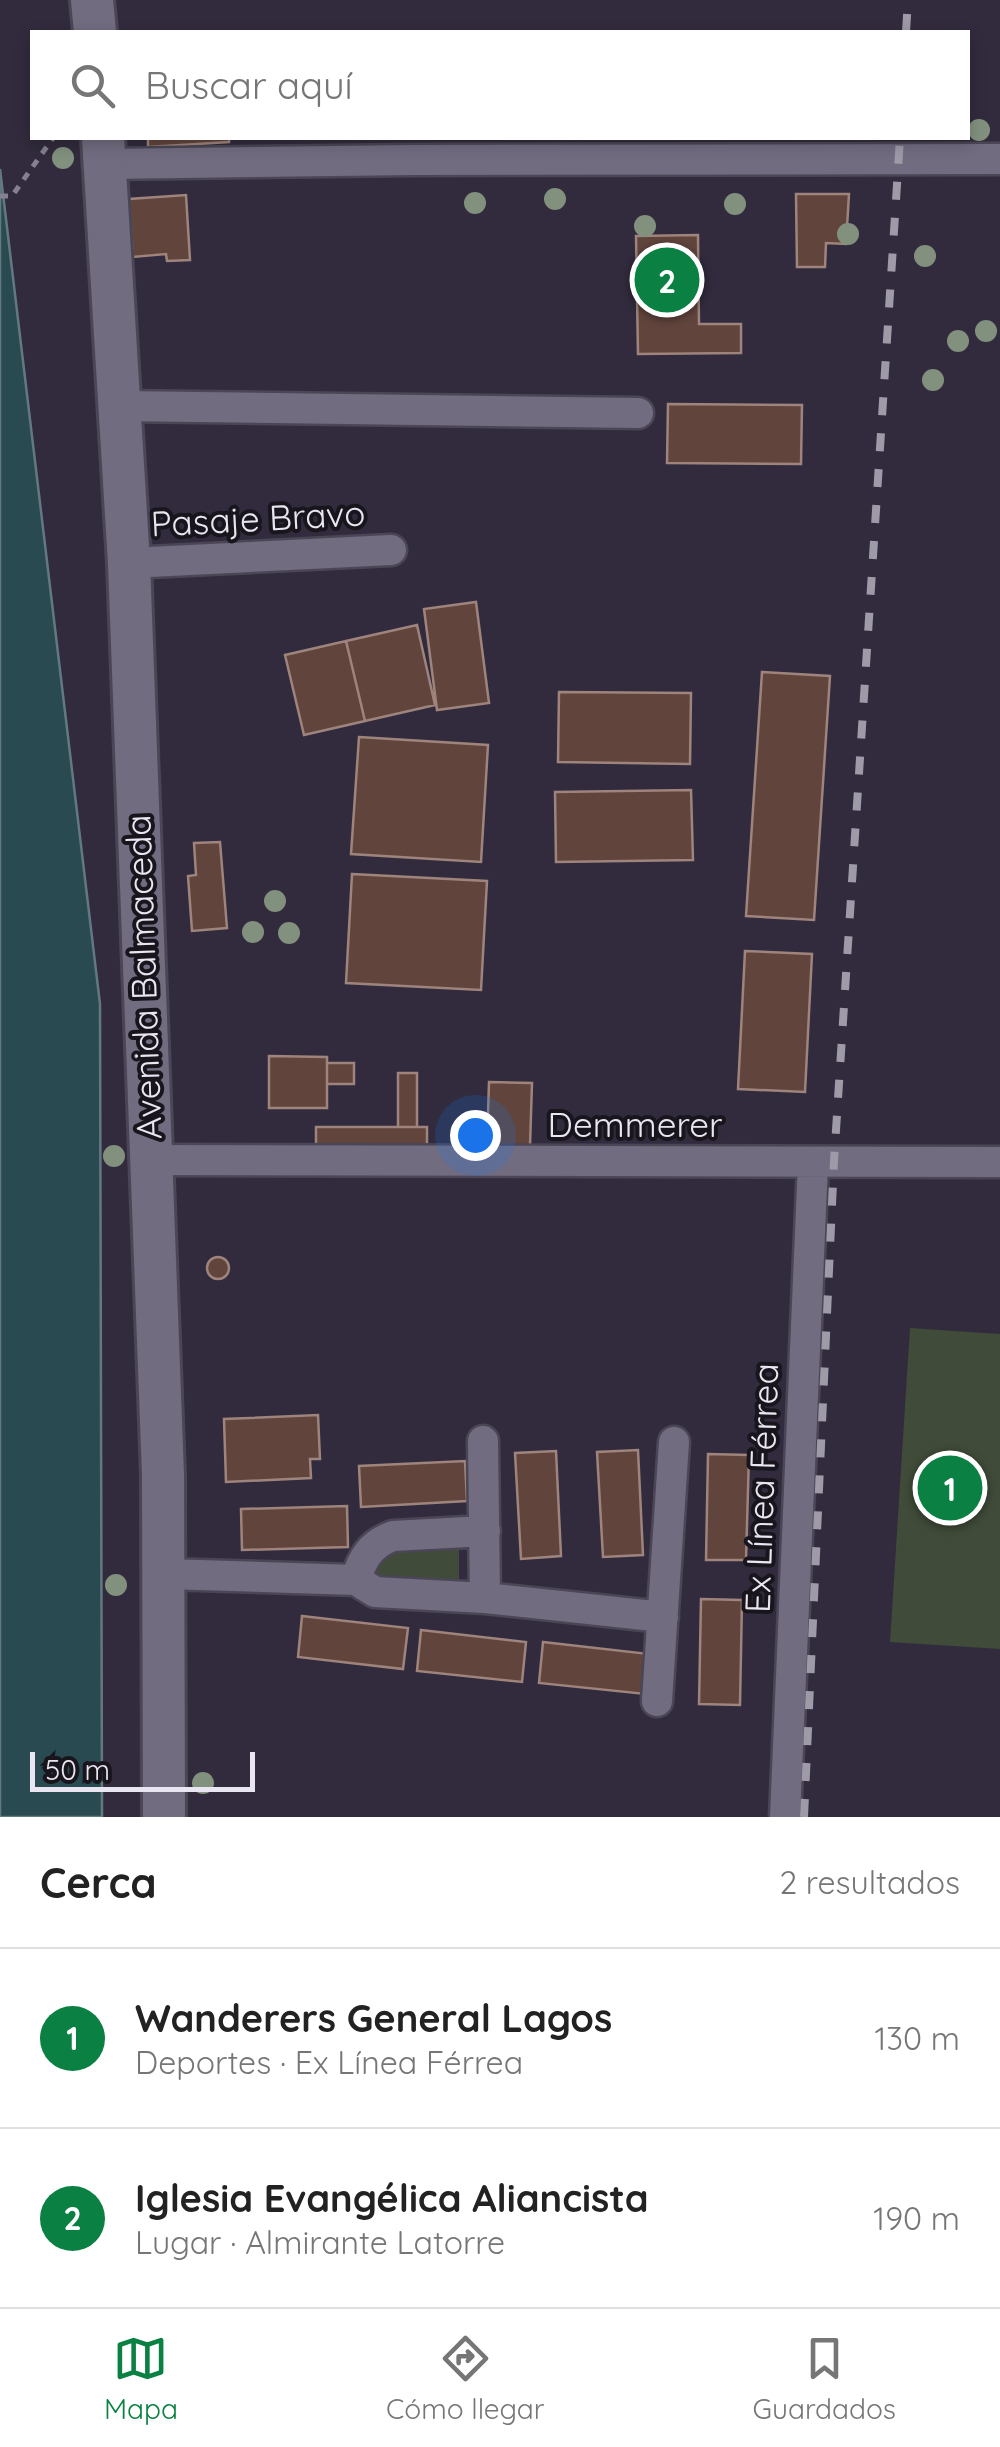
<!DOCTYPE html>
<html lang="es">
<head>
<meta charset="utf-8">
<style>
	:root { --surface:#fff; --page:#f2f2f2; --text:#222; --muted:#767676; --line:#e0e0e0; --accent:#0b8043 }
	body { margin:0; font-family:Quicksand,sans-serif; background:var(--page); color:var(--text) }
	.scale { position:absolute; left:30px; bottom:25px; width:225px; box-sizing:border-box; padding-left:10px; border:5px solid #e9e6f2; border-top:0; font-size:28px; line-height:35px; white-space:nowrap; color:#e9e6f2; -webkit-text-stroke:8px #18151d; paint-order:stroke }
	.you { position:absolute; left:475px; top:1135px; width:35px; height:35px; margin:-25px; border:8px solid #fff; border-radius:50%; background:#1a73e8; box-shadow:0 0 0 15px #1a73e833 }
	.badge { display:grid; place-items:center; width:65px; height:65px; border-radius:50%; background:var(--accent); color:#fff; font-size:32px; font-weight:700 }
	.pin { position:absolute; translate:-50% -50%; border:5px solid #fff; box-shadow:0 2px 10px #0006 }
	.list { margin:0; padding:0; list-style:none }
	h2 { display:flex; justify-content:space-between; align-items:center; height:130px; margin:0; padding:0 40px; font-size:42px }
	h2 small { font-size:32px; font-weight:400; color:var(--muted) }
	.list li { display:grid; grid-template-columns:65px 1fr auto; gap:30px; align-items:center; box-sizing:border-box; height:180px; padding:0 40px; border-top:2px solid var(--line) }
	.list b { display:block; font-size:38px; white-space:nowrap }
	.list p { margin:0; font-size:32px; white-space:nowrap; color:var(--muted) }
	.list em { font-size:32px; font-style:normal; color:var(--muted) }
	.icon { flex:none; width:55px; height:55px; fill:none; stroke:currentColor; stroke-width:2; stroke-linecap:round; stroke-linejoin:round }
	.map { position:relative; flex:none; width:1000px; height:1817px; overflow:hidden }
	.search { position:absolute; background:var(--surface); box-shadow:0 5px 15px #0003; left:30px; right:30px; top:30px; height:110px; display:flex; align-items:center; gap:25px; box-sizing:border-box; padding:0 35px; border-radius:0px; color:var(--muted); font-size:38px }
	.sheet { height:490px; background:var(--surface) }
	nav { display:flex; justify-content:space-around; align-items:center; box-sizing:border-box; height:140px; border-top:2px solid var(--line); background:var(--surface); font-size:28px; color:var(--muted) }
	nav a { display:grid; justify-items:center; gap:5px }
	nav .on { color:var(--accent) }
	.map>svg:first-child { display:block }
	.green { fill:#404b39 }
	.water { fill:#294a51; stroke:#637981; stroke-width:2.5 }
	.building { fill:#61453d; stroke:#9e847c; stroke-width:2.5 }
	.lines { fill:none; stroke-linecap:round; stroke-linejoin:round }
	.street-casing { stroke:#4b4655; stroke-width:35 }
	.secondary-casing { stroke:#4b4655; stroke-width:48 }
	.path { stroke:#84808f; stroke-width:5; stroke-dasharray:8 8; stroke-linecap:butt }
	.street { stroke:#726c81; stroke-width:30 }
	.secondary { stroke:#726c81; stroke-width:42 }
	.rail { stroke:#9e9aa8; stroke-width:8; stroke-dasharray:18 18; stroke-linecap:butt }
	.tree { fill:#82907e }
	.labels { text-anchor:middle; stroke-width:8; stroke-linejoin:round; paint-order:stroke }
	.street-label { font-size:35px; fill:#e9e6f2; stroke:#18151d }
</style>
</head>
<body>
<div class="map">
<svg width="1000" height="1817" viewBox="0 0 1000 1817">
	<rect width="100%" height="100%" fill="#312b3d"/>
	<path class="green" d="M910,1328L1000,1334V1649L890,1642Z
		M459,1542V1582L383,1581L370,1564L379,1547Z"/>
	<path class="water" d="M0,169L100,1004L102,1817H0Z"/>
	<path class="building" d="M148,138H229V142L148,147Z
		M796,194H849L846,244L826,243L825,267H797Z
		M186,195L190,260L167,261L166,254L133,257L129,199Z
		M698,235L699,324H741V353L638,354L636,236Z
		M668,404L802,405L801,464L667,463Z
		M476,602L489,703L437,710L424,609Z
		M417,625L435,705L365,721L346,641Z
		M346,641L365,721L304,735L285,655Z
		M762,672L830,676L814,920L746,916Z
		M559,692L691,693L690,764L558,762Z
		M359,737L488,745L481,862L351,854Z
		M691,790L693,860L556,862L555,792Z
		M220,842L227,928L192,931L188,876L196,875L194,843Z
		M352,874L487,881L481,990L346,983Z
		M745,951L812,954L805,1092L738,1089Z
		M269,1056L327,1057V1108H269Z
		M327,1063H354V1084H327Z
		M398,1073H417V1127H398Z
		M489,1082L532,1083L530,1146L487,1145Z
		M316,1127H427V1153H316Z
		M207 1268a11 11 0 1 1 22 0a11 11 0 1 1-22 0Z
		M318,1415L320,1459H310L311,1478L226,1482L224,1419Z
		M638,1450L643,1555L603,1557L597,1452Z
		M556,1451L561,1556L521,1559L515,1453Z
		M708,1454L749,1455L746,1560H706Z
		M465,1461L467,1501L361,1507L359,1466Z
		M347,1506L348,1547L242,1550L241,1509Z
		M701,1599L742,1600L740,1705L699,1704Z
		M302,1616L408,1628L403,1669L298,1657Z
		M421,1630L526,1642L522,1682L417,1671Z
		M543,1642L649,1654L645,1694L539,1683Z"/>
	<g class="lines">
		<defs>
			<path id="street" d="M104,164L413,160L1000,159
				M120,406L638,413
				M129,563L391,550
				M151,1160L1000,1162
				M483,1441L485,1598
				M166,1574L356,1580L375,1592L485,1598L663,1617
				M356,1580C362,1558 371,1544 393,1536L485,1531
				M657,1701L674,1442
				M785,1817L813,1163"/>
			<path id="secondary" d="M92,0L95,32
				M103,138L129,563L163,1475L164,1817"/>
		</defs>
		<use href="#street" class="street-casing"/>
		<use href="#secondary" class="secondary-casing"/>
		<path class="path" d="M0,196H12L53,138"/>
		<use href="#street" class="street"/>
		<use href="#secondary" class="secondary"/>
		<path class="rail" d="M906,32L908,0
			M804,1817L834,1161L900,138"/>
	</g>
	<g class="tree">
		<circle cx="979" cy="130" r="11"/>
		<circle cx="63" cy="158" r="11"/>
		<circle cx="555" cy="199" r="11"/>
		<circle cx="475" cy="203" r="11"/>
		<circle cx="735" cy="204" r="11"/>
		<circle cx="645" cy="226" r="11"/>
		<circle cx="848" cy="234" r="11"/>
		<circle cx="925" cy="256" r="11"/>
		<circle cx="986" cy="331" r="11"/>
		<circle cx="958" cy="341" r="11"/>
		<circle cx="933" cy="380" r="11"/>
		<circle cx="275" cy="901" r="11"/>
		<circle cx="253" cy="932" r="11"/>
		<circle cx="289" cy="933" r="11"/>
		<circle cx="114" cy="1156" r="11"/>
		<circle cx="116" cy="1585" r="11"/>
		<circle cx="203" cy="1783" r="11"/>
	</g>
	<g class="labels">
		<g class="street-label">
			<text transform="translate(258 519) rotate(-3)" y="12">Pasaje Bravo</text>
			<text transform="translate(144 977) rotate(-92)" y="12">Avenida Balmaceda</text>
			<text x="635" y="1137">Demmerer</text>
			<text transform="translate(762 1488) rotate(-88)" y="12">Ex Línea Férrea</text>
		</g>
	</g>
</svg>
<div class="scale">50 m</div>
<div class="you"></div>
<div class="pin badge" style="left:950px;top:1488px">1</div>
<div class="pin badge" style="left:667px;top:280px">2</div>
<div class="search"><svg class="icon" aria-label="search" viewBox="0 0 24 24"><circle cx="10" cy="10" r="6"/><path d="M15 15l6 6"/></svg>Buscar aquí</div>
</div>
<section class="sheet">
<h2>Cerca<small>2 resultados</small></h2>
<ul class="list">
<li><span class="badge">1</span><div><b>Wanderers General Lagos</b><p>Deportes · Ex Línea Férrea</p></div><em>130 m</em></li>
<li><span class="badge">2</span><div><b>Iglesia Evangélica Aliancista</b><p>Lugar · Almirante Latorre</p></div><em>190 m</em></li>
</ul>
</section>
<nav>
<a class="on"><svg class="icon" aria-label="map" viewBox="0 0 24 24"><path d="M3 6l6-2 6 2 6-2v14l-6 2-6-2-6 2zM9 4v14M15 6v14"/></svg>Mapa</a>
<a><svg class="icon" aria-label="directions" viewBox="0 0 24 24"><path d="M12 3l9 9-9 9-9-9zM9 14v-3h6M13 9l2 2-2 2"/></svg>Cómo llegar</a>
<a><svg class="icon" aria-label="saved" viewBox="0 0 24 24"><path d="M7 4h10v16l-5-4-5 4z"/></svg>Guardados</a>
</nav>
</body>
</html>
